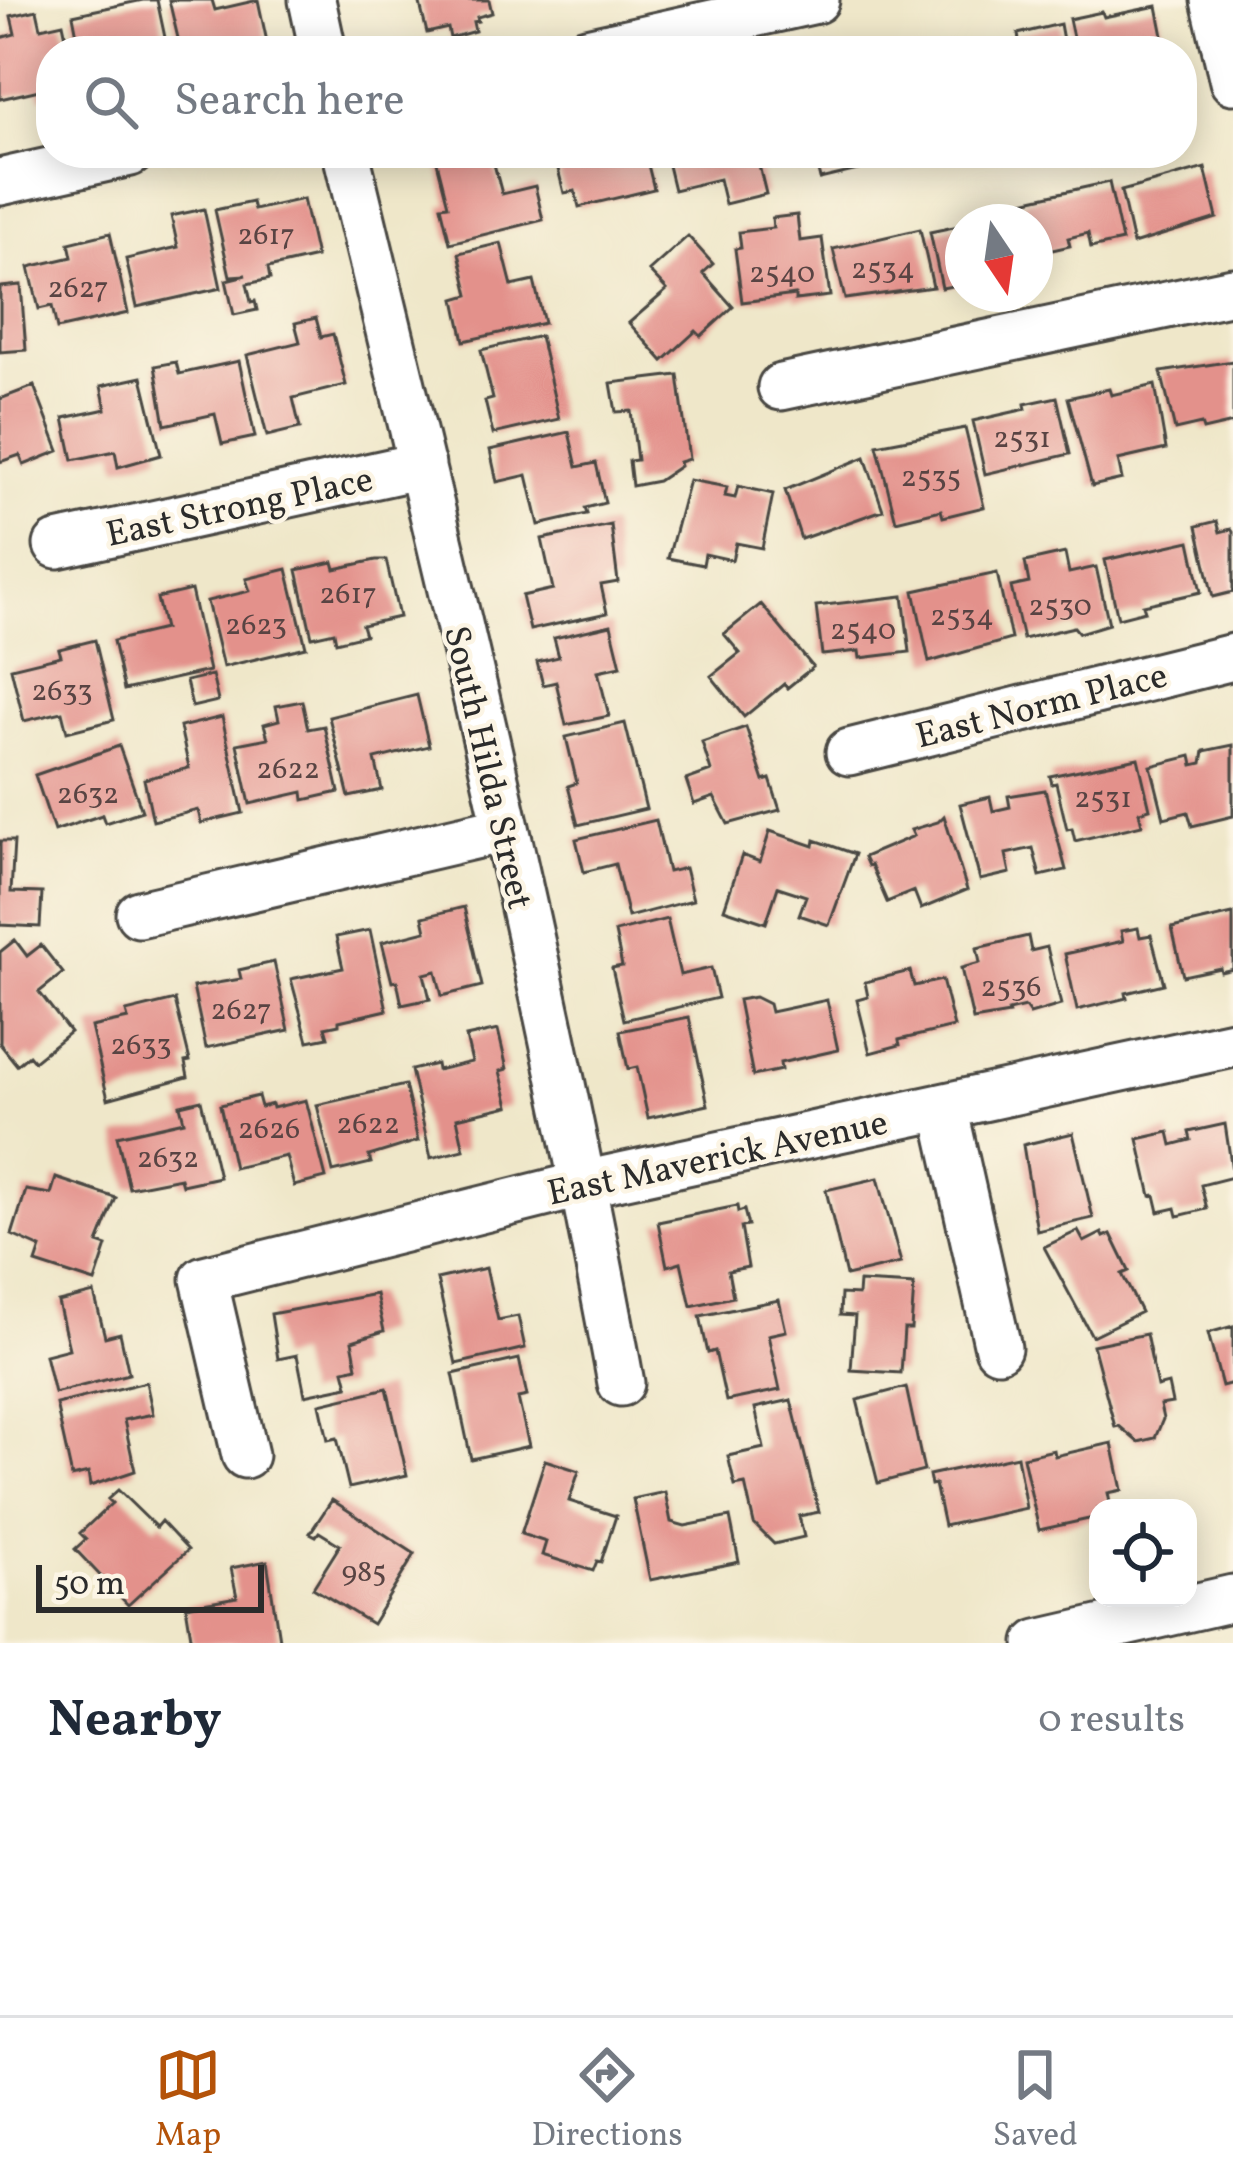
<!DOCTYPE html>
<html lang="en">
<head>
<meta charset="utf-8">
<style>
	:root { --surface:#fff; --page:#f2f2f3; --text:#1f2937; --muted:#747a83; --line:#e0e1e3; --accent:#b45309 }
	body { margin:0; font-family:Vollkorn,serif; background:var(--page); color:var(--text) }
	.controls { position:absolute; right:36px; bottom:36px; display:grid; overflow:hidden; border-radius:24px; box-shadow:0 6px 30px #0003 }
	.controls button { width:108px; height:108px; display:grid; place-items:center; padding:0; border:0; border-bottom:3px solid var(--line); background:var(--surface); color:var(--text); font:60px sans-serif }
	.compass { position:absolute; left:945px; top:204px; width:108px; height:108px; border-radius:50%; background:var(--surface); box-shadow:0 6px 30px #0003; rotate:167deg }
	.scale { position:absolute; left:36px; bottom:30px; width:228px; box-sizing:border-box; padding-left:12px; border:6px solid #2b2b2b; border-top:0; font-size:33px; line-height:42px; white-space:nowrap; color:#2b2b2b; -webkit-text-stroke:9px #fcf5e5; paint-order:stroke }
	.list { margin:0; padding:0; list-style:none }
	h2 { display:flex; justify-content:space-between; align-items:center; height:156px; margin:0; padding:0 48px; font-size:51px }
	h2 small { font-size:39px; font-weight:400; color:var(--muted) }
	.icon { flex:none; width:66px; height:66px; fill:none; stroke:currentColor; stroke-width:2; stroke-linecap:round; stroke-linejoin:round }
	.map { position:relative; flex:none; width:1233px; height:1643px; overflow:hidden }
	.search { position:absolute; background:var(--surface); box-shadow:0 6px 30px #0003; left:36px; right:36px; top:36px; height:132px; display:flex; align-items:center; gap:30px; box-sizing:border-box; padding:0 42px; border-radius:48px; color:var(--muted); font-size:45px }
	.sheet { height:372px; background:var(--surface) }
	nav { display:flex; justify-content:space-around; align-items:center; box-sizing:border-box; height:168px; border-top:3px solid var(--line); background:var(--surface); font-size:33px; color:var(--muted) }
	nav a { display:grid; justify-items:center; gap:6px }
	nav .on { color:var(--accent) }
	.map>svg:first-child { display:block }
	.building { fill:#e3918b }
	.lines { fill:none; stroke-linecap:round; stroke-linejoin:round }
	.minor-casing { stroke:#484743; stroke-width:51 }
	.minor { stroke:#fff; stroke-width:45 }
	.labels { text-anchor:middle; stroke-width:9; stroke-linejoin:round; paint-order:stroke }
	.number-label { font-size:30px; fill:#594443 }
	.street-label { font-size:36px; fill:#2b2b2b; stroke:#fcf5e5 }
</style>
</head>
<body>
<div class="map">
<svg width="1233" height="1643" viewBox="0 0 1233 1643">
	<rect width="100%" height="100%" fill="#fcf5e5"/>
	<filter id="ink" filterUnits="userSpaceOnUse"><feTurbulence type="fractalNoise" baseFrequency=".00833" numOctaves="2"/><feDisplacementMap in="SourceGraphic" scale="24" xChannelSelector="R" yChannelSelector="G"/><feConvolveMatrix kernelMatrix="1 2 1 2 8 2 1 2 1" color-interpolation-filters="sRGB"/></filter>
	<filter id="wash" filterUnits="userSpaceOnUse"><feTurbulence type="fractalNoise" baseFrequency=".004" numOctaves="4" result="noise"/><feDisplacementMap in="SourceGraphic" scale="48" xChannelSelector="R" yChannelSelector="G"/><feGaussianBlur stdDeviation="2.7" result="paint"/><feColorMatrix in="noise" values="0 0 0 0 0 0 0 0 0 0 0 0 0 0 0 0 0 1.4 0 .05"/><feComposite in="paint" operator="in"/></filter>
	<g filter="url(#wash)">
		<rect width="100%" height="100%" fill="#efe7c9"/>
		<g id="blocks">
			<path class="building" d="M143,0H157L167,47L80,51L73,15Z
				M169,0H212L215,10L258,0L267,42L230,51H181Z
				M419,0H489L492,13L477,17L478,21L473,22L475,31L450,38L448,28L427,33Z
				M1157,6L1166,51H1076L1069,19L1102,12L1104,17Z
				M37,10L41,28L63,23L69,51H51V96L41,98L39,90L0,99V38L15,34L11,16Z
				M1060,24L1065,51H980L1019,40L1018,34Z
				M491,153L502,194L535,186L543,220L450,243L441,206L448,205L435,154Z
				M554,153H645L654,189L579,207L575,191L564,193Z
				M665,153H756L766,194L725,204L719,179L674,190Z
				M814,153H867L871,167L820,179Z
				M1205,168L1217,218L1133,244L1121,191Z
				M1109,182L1122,241L1091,248L1088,233L1068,238L1070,246L1035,254V222H1027L1023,201Z
				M303,199L316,257L268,268L270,279L247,284L251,302L255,301L257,310L234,315L226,280L246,275L230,276L215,210L252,202L254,210Z
				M204,209L221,288L137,307L126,259L178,247L171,216Z
				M797,215L800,241L822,238L830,296L795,300V295L742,302L735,249L741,248L739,232L773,228L772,218Z
				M963,225V284L942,288L930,232Z
				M920,229L933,287L845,299L833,249Z
				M110,233L128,313L57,329L52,306L39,309L29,267L72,257L69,243Z
				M688,236L713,264L703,273L733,307L701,336L696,331L663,361L629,323L667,290L649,271Z
				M501,243L512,286L534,281L544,323L464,341L455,299L469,295L459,253Z
				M21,285L26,350L0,352V287Z
				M316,318L321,337L333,334L346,385L293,398L300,428L267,436L247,355L300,342L295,323Z
				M540,336L559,419L493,434L485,401L493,399L481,350Z
				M239,361L255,437L222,444L215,414L165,425L155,366L176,362L179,374Z
				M1233,361V423L1203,430L1201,424L1175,430L1161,372Z
				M678,375L689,459L679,462L680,466L658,481L632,486L629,461L637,460L631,411L616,412L611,383Z
				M142,377L161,455L118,467L115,451L73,460L64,418L106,409L101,386Z
				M1155,385L1166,449L1118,460L1122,479L1092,486L1068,398L1109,389L1111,395Z
				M34,386L59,451L24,465L20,455L0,462V399Z
				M1057,397L1070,454L985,474L973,421L1026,409L1025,404Z
				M965,428L984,507L943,517L941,510L896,521L877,445Z
				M569,432L577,467L596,463L605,503L585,508L587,514L539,525L527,475L497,482L490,450Z
				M865,457L883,510L801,539L785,490Z
				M689,480L727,487L725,496L735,498L738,486L773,494L762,548L736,543L732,560L705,554L703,565L668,558Z
				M1217,521L1220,532L1231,529L1233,532V592L1213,597L1197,526Z
				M611,525L618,582L601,585L607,613L530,630L522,596L553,589L542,539Z
				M1190,541L1201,592L1143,605L1145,611L1118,618L1105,560Z
				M1065,553L1069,573L1096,567L1109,624L1079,633L1074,627L1023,639L1011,587L1029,583L1025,562Z
				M376,560H386L399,617L362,625L365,635L336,642L334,632L312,637L297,570L333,562L335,569Z
				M287,569L306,647L223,667L207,601L250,591L246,579Z
				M997,573L1011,639L929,662L914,591Z
				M191,590L209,671L124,690L113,641L164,629L157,598Z
				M903,596L910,652L860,658L859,651L822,655L816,606Z
				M761,604L813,667L787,688L784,684L744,717L711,676L740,653L724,634Z
				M611,625L621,666L598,671L609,716L566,725L556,682L543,685L537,662L559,657L554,638Z
				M95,640L114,720L67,732L62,712L24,721L11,668L61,656L59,649Z
				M212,675L218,701L192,707L186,681Z
				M417,695L429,746L375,759L382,790L349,797L329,717Z
				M302,701L308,729L324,726L339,792L304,800L303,792L250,804L237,744L268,738L264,724L279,720L276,706Z
				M222,717L243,813L201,823L198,810L153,821L144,779L189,768L180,727Z
				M625,723L646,809L578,825L568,786L577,783L566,737Z
				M746,727L764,781L770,779L780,810L728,824L714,797L694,804L686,780L711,771L702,742Z
				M1233,745V816L1192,826L1188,812L1164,818L1151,766L1191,756L1193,765L1202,763L1204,751Z
				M119,746L142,811L105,823L102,815L54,831L35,775Z
				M1138,758L1150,809L1139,812L1142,825L1075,841L1072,828L1067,829L1056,783L1052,784L1050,776Z
				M1045,790L1066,870L1040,876L1033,848L1006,854L1010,873L980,880L960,804L990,797L993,811L1010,807L1008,796Z
				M944,816L967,890L921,909L914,891L887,902L871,865L868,866L864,857L914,836L911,830L938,822Z
				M656,820L668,872L685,868L693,900L628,917L615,864L584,872L576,839Z
				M770,831L814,846L815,840L855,854L829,925L799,915L806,896L778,887L766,923L724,909L742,855L760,862Z
				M0,841H14L11,892L42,893L40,927L0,925Z
				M464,907L482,986L442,996L436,971L424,974L430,999L402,1005L397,981L392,982L382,942L426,931L423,917Z
				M1233,914V969L1221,972L1220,968L1183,976L1172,928Z
				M667,919L680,975L711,968L718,998L624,1020L612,968L622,966L615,932Z
				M1138,928L1140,937L1151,935L1164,984L1126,993L1127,998L1077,1010L1065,954L1123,941L1121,931Z
				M370,930L387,1010L339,1021V1024L325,1027L328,1037L308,1041L291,979L343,968L336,937Z
				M1028,936L1031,951L1047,947L1061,1005L1030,1014L1025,1007L1008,1011L1009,1014L973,1020L961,968L980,963L977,948Z
				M15,940L27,956L41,945L63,973L39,992L70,1032L34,1061L29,1055L17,1065L0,1044V952Z
				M274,962L289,1030L206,1048L193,987L241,979L239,970Z
				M910,971L914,986L942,980L954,1027L899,1040L900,1045L870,1053L857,1000L868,997L865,982Z
				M755,997L769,1004L771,1012L827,1000L838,1050L780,1063L781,1070L753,1076L738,1000Z
				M175,1000L190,1061L185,1062L188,1077L108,1099L91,1027L128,1019L126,1012Z
				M689,1017L708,1105L648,1118L637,1067L628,1069L620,1031Z
				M498,1030L507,1069L500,1071L509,1106L457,1118L464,1150L431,1158L411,1070L436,1064L437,1070L472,1062L466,1037Z
				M405,1085L418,1141L369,1156L371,1163L333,1172L317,1105Z
				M258,1096L261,1107L272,1104L273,1108L306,1100L326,1178L294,1186L286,1156L234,1168L220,1105Z
				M201,1100L219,1177L182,1185L180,1178L129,1188L117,1136L184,1121L180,1105Z
				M1225,1124L1233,1177L1201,1185L1207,1209L1178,1216L1176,1208L1159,1212L1155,1195L1151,1196L1138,1139L1169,1132L1172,1145L1191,1140L1189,1132Z
				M1073,1133L1093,1218L1037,1231L1023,1145Z
				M56,1178L116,1198L98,1243L107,1246L95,1282L36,1263L41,1248L12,1235L26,1190L51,1194Z
				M878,1178L901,1263L846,1276L826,1190Z
				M737,1206L738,1212L744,1210L748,1226L741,1227L748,1267L728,1271L733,1297L691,1306L681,1262L667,1266L658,1222Z
				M1078,1231L1084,1242L1102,1233L1104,1237L1111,1234L1129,1271L1122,1274L1141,1312L1092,1336L1044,1247Z
				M486,1268L498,1320L518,1316L525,1348L456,1364L437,1279Z
				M859,1282L914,1285L911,1329H904L901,1373L851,1370L855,1316L840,1315L841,1294L858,1295Z
				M94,1293L105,1337L120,1333L129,1374L54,1393L45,1355L69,1349L58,1302Z
				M376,1294L384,1331L352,1341L357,1367L344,1370L348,1386L305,1395L297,1355L278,1359L271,1314Z
				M779,1300L786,1331L768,1335L780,1390L726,1401L715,1351L708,1353L700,1316Z
				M1233,1326V1383L1222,1386L1208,1333Z
				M1146,1334L1157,1387L1168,1384L1172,1403L1160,1405L1163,1419L1155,1438L1138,1442L1119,1426L1115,1427L1093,1345Z
				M519,1359L527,1396L518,1398L529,1446L471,1459L453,1374Z
				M146,1382L153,1414L124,1420L135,1471L90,1486L88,1473L72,1477L56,1404Z
				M906,1387L924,1471L878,1483L857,1400Z
				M387,1388L407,1475L349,1488L337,1438L328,1440L320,1404Z
				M791,1400L819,1512L799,1516L804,1537L774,1544L754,1524L745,1484L735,1486L728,1456L764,1448L755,1408Z
				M1112,1443L1122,1490L1108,1493L1111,1508H1098V1517L1039,1530L1023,1457L1054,1450L1055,1456Z
				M1017,1456L1026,1508L944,1526L935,1484L931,1485L929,1475Z
				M545,1460L579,1471L569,1501L616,1516L601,1562L597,1561L593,1571L542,1555L546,1542L521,1534Z
				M118,1490L156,1527L161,1521L188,1550L128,1605L75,1549L86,1539L80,1533L112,1503L108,1499Z
				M665,1492L671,1522L685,1526L730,1517L739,1562L650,1580L633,1499Z
				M332,1500L415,1554L372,1624L313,1588L340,1545L319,1532L316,1536L310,1533Z
				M267,1561L279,1639L262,1643H192L186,1606L237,1597L231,1568Z"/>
		</g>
	</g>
	<g filter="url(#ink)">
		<use href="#blocks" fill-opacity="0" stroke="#484743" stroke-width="3"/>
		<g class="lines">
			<defs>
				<path id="minor" d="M312,0L323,51
					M1214,0L1233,81
					M587,51L816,0
					M346,153C445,561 545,970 621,1383
					M0,182L130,153
					M781,387L1233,291
					M57,545L422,465
					M849,752L1233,657
					M139,914L504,829
					M944,1107L998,1348
					M245,1455L204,1279L584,1184L1233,1044
					M1038,1643L1233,1598"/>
			</defs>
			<use href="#minor" class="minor-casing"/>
			<use href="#minor" class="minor"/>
		</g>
	</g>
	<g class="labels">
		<g class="number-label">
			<text x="266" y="244">2617</text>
			<text x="883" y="278">2534</text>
			<text x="782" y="282">2540</text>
			<text x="78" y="297">2627</text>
			<text x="1022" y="447">2531</text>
			<text x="931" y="486">2535</text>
			<text x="348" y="603">2617</text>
			<text x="1060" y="615">2530</text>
			<text x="962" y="625">2534</text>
			<text x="256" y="634">2623</text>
			<text x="863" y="639">2540</text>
			<text x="62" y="700">2633</text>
			<text x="288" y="778">2622</text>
			<text x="88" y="803">2632</text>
			<text x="1103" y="807">2531</text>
			<text x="1011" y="996">2536</text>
			<text x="241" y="1019">2627</text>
			<text x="141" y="1054">2633</text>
			<text x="368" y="1133">2622</text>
			<text x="269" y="1138">2626</text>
			<text x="168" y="1167">2632</text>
			<text x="364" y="1581">985</text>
		</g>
		<g class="street-label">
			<text transform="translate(239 505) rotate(-12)" y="13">East Strong Place</text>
			<text transform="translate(1041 704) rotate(-14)" y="13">East Norm Place</text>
			<text transform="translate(490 767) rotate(77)" y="13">South Hilda Street</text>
			<text transform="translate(717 1156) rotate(-12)" y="13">East Maverick Avenue</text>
		</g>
	</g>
</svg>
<div class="controls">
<button><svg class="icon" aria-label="locate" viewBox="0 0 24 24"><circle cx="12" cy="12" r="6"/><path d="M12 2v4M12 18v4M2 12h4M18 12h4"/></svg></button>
</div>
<svg class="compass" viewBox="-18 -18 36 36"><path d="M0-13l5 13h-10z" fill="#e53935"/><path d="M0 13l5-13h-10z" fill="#747a83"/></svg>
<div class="scale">50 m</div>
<div class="search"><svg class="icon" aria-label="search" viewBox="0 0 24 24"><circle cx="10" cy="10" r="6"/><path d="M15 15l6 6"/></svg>Search here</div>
</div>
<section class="sheet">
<h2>Nearby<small>0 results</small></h2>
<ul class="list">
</ul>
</section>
<nav>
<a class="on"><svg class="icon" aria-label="map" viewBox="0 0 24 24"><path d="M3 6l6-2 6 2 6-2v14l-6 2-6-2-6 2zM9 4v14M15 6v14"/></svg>Map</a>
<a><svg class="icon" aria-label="directions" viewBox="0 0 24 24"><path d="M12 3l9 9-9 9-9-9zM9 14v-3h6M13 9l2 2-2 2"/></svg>Directions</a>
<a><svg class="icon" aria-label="saved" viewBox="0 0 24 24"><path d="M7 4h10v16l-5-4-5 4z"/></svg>Saved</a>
</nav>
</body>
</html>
